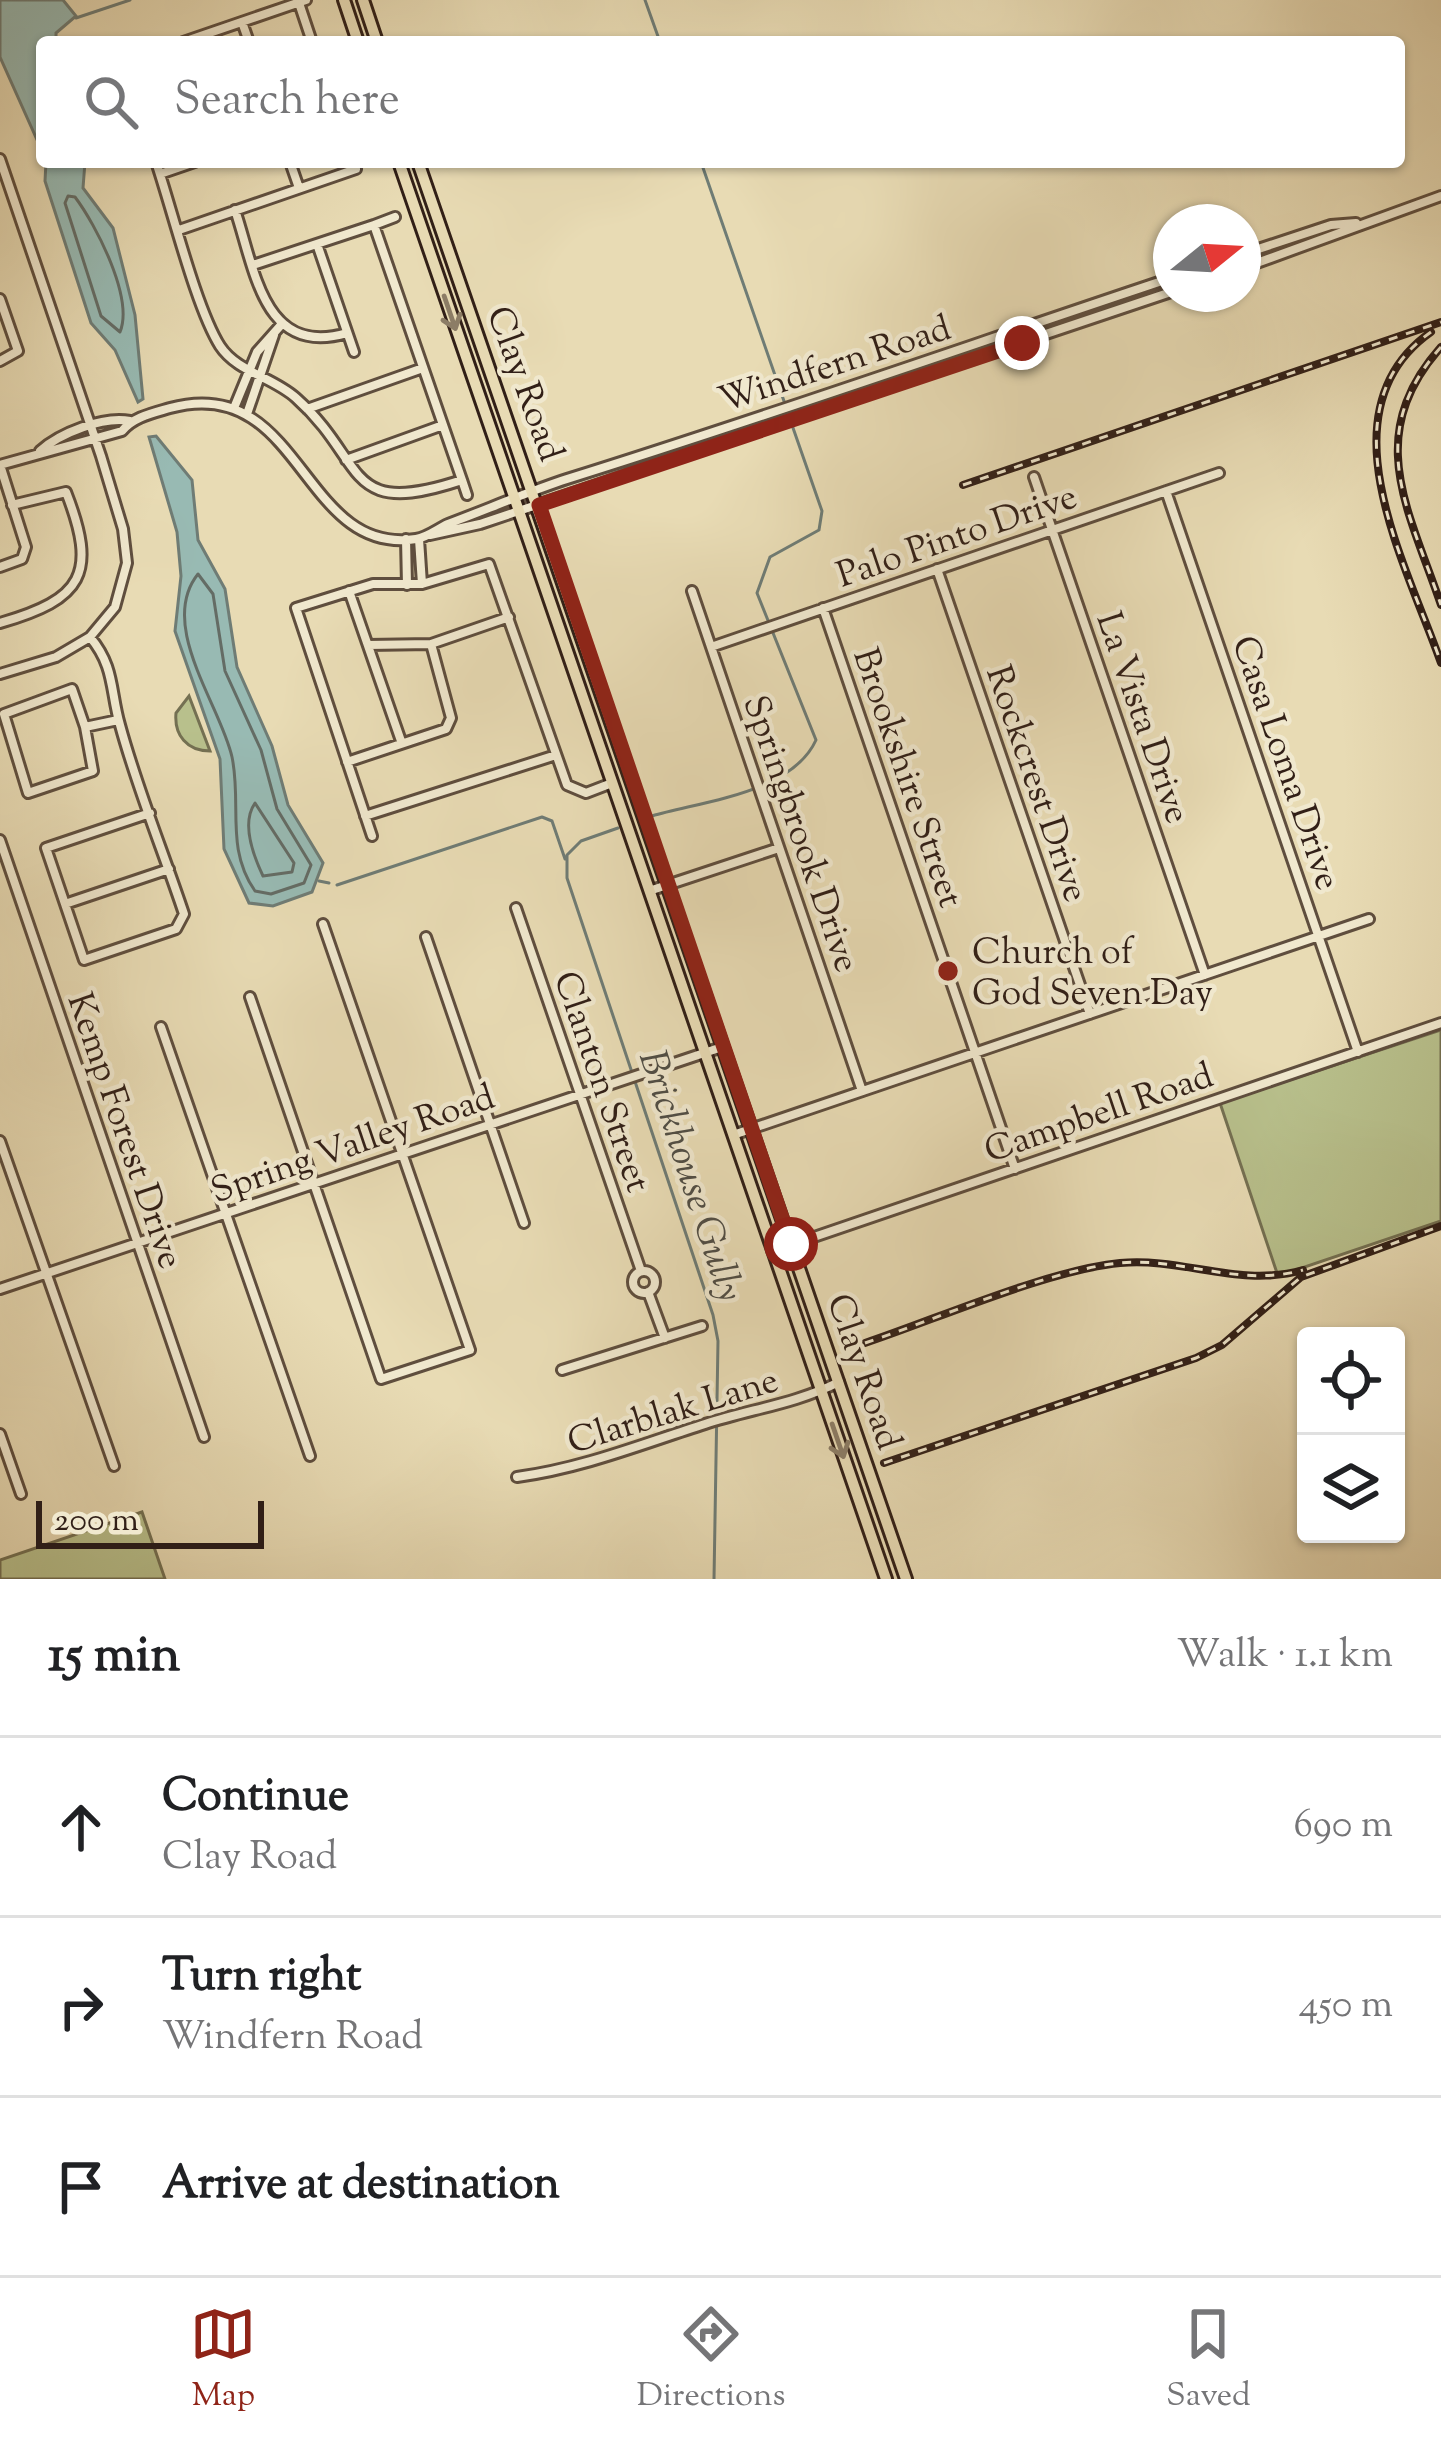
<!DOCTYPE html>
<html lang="en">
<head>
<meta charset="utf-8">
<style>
	:root { --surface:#fff; --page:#f6f6f6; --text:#202124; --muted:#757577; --line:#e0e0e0; --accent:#8f2418 }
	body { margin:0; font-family:"Sorts Mill Goudy",serif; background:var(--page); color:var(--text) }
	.controls { position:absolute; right:36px; bottom:36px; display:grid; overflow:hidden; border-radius:12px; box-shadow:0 3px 9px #0004 }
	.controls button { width:108px; height:108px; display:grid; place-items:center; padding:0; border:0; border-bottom:3px solid var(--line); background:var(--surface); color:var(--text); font:60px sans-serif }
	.compass { position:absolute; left:1153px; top:204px; width:108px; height:108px; border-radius:50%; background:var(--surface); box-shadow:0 3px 9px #0004; rotate:72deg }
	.scale { position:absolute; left:36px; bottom:30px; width:228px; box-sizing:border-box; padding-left:12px; border:6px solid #311f17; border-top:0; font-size:33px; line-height:42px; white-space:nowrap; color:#311f17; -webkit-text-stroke:9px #f0e8ce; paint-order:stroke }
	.stop { position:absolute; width:36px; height:36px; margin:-27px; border:9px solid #8f2418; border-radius:50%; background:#fff }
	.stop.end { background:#8f2418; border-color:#fff; box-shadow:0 3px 12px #0008 }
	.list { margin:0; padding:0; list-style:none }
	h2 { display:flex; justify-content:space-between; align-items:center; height:156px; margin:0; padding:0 48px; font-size:51px }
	h2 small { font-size:39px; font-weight:400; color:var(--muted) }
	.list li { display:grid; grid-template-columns:78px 1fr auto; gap:36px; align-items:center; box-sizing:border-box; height:180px; padding:0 48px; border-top:3px solid var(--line) }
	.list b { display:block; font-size:45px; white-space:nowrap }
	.list p { margin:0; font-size:39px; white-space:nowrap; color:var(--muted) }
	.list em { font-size:39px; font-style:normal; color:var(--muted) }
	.icon { flex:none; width:66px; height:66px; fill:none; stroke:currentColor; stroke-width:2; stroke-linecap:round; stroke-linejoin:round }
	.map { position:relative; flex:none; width:1441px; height:1579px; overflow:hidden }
	.search { position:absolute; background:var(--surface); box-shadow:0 3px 9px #0004; left:36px; right:36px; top:36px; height:132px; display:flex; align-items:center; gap:30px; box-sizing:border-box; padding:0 42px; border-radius:12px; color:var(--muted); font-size:45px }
	.sheet { height:696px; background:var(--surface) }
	nav { display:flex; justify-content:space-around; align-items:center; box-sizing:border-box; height:168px; border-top:3px solid var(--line); background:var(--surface); font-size:33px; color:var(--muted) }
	nav a { display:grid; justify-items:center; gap:6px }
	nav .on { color:var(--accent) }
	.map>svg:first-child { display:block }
	.green { fill:#b8c08c; stroke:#747052; stroke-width:3 }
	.water { fill:#98bab3; stroke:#6f7c75; stroke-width:3 }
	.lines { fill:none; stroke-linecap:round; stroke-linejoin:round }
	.shore { stroke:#646c65; stroke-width:3 }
	.stream { stroke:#6f7c75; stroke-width:3 }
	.minor-casing { stroke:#5f4e3e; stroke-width:14 }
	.major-casing { stroke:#311f17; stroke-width:16 }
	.minor { stroke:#f0e8ce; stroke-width:8 }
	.major { stroke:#e8dbb4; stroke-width:10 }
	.rail-casing { stroke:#311f17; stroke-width:8 }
	.rail { stroke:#f0e8ce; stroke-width:3; stroke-dasharray:9; stroke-linecap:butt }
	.oneway { stroke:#8c7d66 }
	.route { stroke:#8f2418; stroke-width:15 }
	.poi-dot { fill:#8f2418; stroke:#f0e8ce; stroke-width:4.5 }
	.labels { text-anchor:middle; stroke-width:9; stroke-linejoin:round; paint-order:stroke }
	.street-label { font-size:36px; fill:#311f17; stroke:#f0e8ce }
	.poi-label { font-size:36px; fill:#311f17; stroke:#f0e8ce; text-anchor:start }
	.water-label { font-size:39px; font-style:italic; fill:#504e46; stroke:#f0e8ce }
</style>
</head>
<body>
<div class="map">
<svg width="1441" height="1579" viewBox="0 0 1441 1579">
	<rect width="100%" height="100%" fill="#e8dbb4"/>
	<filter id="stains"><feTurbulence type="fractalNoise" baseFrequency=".00167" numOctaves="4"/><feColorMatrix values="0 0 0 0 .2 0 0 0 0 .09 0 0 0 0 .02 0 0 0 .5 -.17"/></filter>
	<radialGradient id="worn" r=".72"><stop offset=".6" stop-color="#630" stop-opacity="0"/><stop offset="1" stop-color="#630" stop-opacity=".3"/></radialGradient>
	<path class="green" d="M189,696L210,751C187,751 174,735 176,713Z
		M1441,1030V1221L1278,1276L1220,1103Z
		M142,1512L165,1579H0V1560Z"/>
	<path class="water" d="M0,0H63L76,16L56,33V42H42V151L0,57Z
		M46,162H85L83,188L113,228L135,315L143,399L138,402L115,350L91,323L45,181Z
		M156,436L192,480L198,540L225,589L237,667L272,746L288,805L323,863L312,892L273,906L249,903L224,849L220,759L175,631L181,576L177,532L149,437Z"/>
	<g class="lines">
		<path class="shore" d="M68,196L75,197C96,225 134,298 120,332L101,316L65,203Z
			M198,574L213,594L225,671L261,750L277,809L311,865L304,883L271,894L255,891C225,848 242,804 232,757C221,706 157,625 198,574Z
			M255,803L294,863L292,872L263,876C253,855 241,823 255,803Z"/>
		<path class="stream" d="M645,0L660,42
			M76,18L130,0
			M701,162L785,404
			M652,816C703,801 792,793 816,740L757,593L770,557L819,530L822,511L792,425
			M618,828L581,841L567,855V878L713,1315L718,1341L714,1579
			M319,881L329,883
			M337,885L542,817L552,821L565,859"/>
		<defs>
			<path id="minor" d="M299,3L312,42
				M242,22L249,42
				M183,42L306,0
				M0,159L101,456L123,529L127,563L115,607L90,637L56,657L0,674
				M156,162C172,209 196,308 220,346C237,372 273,377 296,398C368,462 342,520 462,480L467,495
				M290,162L299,188
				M160,174L195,162
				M235,210C255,269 263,358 347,333
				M395,217L374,225L462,480
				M179,230L356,169L354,162
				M317,244L354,352
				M1243,254L1331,225L1356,223
				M253,265L374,225
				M1243,268L1441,196
				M0,299L18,351L0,361
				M234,408L257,352L281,325
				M307,409L423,368
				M247,414L274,335
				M40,451C60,433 103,416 130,421
				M346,460L443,425
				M0,465L122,431C133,417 153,413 170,408C302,372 301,557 416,539C428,537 437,529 448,524C488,509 527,492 567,479C769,416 970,345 1171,278
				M0,465L26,547L22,559L0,567
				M1034,477L1205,975
				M1166,491L1358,1052
				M430,535L480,524L1171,292
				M406,539L407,585
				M419,539L422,584
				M937,569L1090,1014
				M349,591L401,741
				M692,591L862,1091
				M823,608L1015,1169
				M0,623C83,599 98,574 66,492L12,505
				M90,637C115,667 110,690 120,725C137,788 163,851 184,914L176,929L84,960L46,848L150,813
				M368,645L431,644L509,617
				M711,647L1219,473
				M85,727L72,689L4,714L28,793L93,771L85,727L118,720
				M347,762L446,729L451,718L431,644
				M365,816L556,755
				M372,836L296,608L373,584H422L489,564L567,785L586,793L612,783
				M0,840L204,1437
				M649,891L779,848
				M65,904L169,869
				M516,908L641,1271
				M426,937L524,1223
				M250,997L381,1379L470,1350L323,924
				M161,1027L310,1456
				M733,1135L1369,919
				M0,1141L114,1466
				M773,1251L1441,1023
				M633 1282a11 11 0 1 1 22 0a11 11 0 1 1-22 0Z
				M0,1289L722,1047
				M648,1292L665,1338
				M562,1370L702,1326
				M0,1434L21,1494
				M517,1477C583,1468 642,1444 705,1424C751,1409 795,1404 839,1382"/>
			<path id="major" d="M344,0L358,42
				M363,0L377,42
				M399,162L886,1579
				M418,162L906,1579"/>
		</defs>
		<use href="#minor" class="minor-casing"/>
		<use href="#major" class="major-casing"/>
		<use href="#minor" class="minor"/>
		<use href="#major" class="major"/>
		<defs>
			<path id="rail" d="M1431,332C1320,410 1407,565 1441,663
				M1441,347C1363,435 1408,508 1441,605
				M963,485L1441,322
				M865,1343C937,1319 1048,1270 1120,1263C1183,1257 1239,1288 1303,1270
				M884,1463L1196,1358L1222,1345L1301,1277L1441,1226"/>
		</defs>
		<use href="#rail" class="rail-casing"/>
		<use href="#rail" class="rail"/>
	</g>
	<defs><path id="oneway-shaft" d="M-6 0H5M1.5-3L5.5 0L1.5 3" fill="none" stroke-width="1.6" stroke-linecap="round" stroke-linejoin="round" transform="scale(3)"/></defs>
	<g class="oneway">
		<use href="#oneway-shaft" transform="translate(450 313) rotate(71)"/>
		<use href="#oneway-shaft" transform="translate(838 1441) rotate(71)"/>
	</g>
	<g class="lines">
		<path class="route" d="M791,1244L539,505L1022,343"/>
	</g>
	<circle class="poi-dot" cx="948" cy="971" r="12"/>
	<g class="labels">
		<g class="street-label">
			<text transform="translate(834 362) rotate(-18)" y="13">Windfern Road</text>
			<text transform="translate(527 383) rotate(70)" y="13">Clay Road</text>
			<text transform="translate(956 534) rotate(-19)" y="13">Palo Pinto Drive</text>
			<text transform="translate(1145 717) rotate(71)" y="13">La Vista Drive</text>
			<text transform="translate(1288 762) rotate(71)" y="13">Casa Loma Drive</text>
			<text transform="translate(910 777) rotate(71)" y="13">Brookshire Street</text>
			<text transform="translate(1039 783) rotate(71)" y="13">Rockcrest Drive</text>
			<text transform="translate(803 833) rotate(71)" y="13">Springbrook Drive</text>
			<text transform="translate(604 1081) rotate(71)" y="13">Clanton Street</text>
			<text transform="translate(1098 1111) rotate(-19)" y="13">Campbell Road</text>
			<text transform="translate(127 1130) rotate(71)" y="13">Kemp Forest Drive</text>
			<text transform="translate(352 1142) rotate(-19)" y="13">Spring Valley Road</text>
			<text transform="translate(866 1371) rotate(71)" y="13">Clay Road</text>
			<text transform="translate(672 1409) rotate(-17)" y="13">Clarblak Lane</text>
		</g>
		<g class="poi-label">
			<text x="972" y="963">Church of<tspan x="972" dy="41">God Seven Day</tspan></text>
		</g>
		<g class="water-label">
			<text transform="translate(693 1175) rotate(72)" y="14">Brickhouse Gully</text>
		</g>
	</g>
	<rect width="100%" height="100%" filter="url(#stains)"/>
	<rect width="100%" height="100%" fill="url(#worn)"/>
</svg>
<div class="controls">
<button><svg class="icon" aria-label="locate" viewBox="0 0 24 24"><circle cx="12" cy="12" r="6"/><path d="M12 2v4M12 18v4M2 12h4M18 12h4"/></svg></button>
<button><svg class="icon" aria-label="layers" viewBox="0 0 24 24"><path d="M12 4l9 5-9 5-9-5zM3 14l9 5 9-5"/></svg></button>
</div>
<svg class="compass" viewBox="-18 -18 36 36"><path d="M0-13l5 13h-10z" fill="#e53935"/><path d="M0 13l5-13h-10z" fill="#757577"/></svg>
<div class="scale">200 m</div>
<div class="stop" style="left:791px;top:1244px"></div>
<div class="stop end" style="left:1022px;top:343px"></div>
<div class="search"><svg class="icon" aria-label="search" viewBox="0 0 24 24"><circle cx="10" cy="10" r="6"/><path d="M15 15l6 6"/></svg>Search here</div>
</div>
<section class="sheet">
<h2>15 min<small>Walk · 1.1 km</small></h2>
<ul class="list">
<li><svg class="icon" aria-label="ahead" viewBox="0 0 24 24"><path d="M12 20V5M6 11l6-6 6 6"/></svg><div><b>Continue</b><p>Clay Road</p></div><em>690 m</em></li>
<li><svg class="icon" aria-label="right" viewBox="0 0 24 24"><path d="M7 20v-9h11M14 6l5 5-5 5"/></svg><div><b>Turn right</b><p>Windfern Road</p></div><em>450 m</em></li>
<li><svg class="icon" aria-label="arrive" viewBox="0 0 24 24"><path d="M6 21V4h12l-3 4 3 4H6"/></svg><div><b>Arrive at destination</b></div></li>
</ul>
</section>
<nav>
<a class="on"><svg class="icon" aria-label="map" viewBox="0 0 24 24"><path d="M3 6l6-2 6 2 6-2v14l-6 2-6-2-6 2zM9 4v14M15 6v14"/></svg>Map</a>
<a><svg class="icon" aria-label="directions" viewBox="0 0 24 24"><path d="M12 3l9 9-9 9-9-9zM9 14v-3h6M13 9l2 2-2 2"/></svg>Directions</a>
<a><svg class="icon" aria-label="saved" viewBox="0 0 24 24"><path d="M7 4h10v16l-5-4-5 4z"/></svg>Saved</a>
</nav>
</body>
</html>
